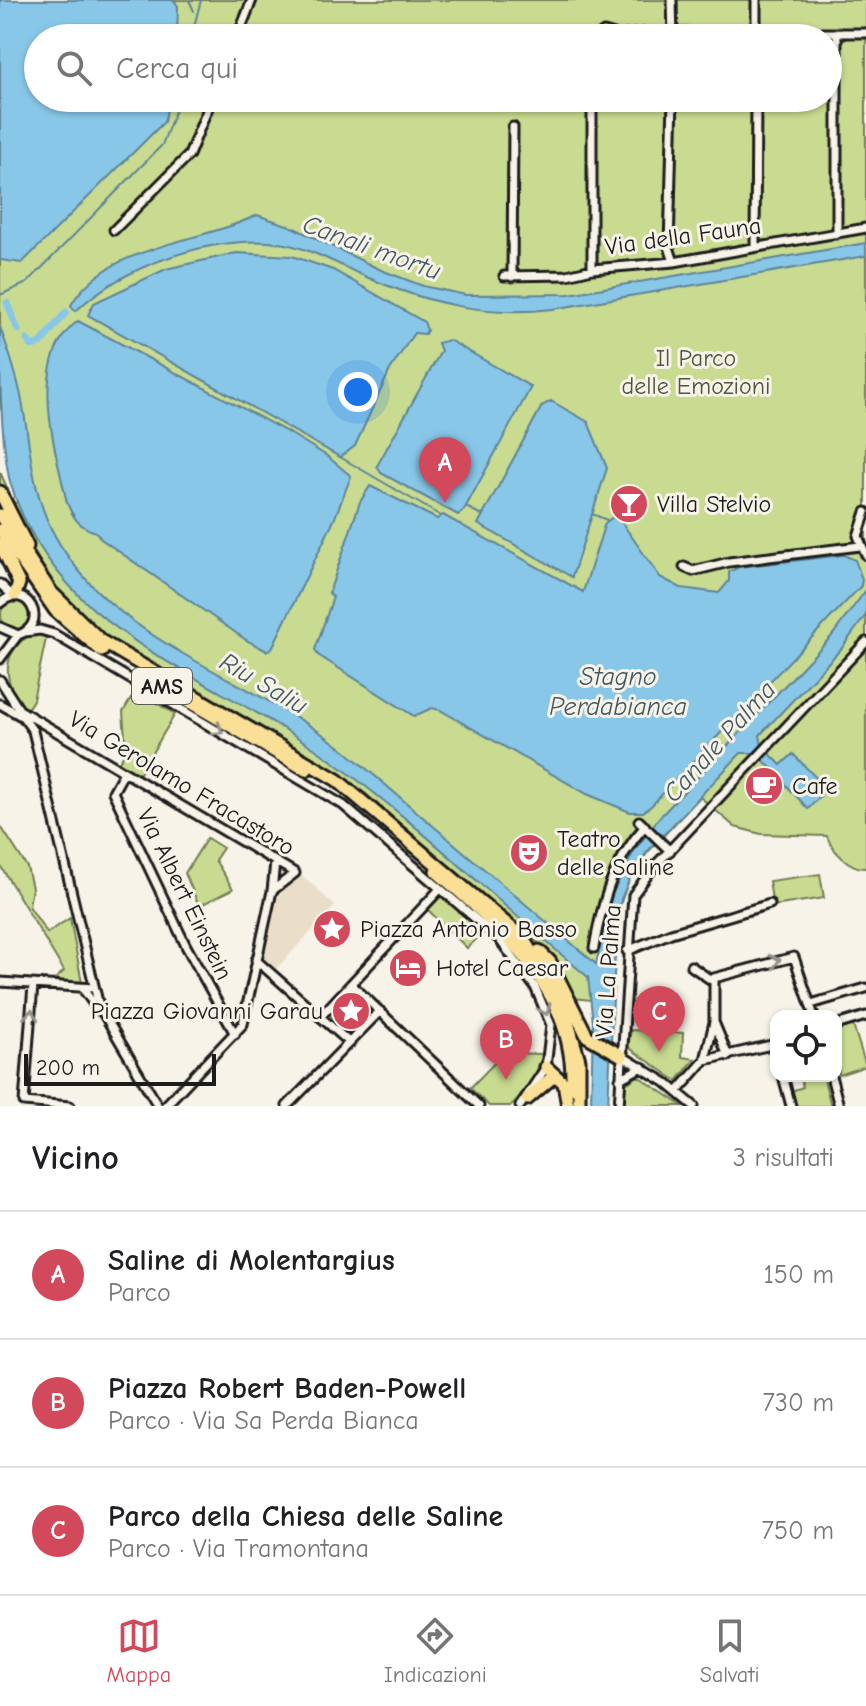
<!DOCTYPE html>
<html lang="it">
<head>
<meta charset="utf-8">
<style>
	:root { --surface:#fff; --page:#f6f6f6; --text:#202124; --muted:#757577; --line:#e0e0e0; --accent:#d1495b }
	body { margin:0; font-family:"Comic Neue",sans-serif; background:var(--page); color:var(--text) }
	.controls { position:absolute; right:24px; bottom:24px; display:grid; overflow:hidden; border-radius:16px; box-shadow:0 2px 6px #0004 }
	.controls button { width:72px; height:72px; display:grid; place-items:center; padding:0; border:0; border-bottom:2px solid var(--line); background:var(--surface); color:var(--text); font:40px sans-serif }
	.scale { position:absolute; left:24px; bottom:20px; width:192px; box-sizing:border-box; padding-left:8px; border:4px solid #1c1c1c; border-top:0; font-size:22px; line-height:28px; white-space:nowrap; color:#1c1c1c; -webkit-text-stroke:6px #f7f3e8; paint-order:stroke }
	.you { position:absolute; left:358px; top:392px; width:28px; height:28px; margin:-20px; border:6px solid #fff; border-radius:50%; background:#1a73e8; box-shadow:0 0 0 12px #1a73e833 }
	.badge { display:grid; place-items:center; width:52px; height:52px; border-radius:50%; background:var(--accent); color:#fff; font-size:26px; font-weight:700 }
	.pin { position:absolute; translate:-50% -66px; filter:drop-shadow(0 2px 4px #0008) }
	.pin::after { content:''; position:absolute; top:42px; width:28px; height:24px; background:inherit; clip-path:polygon(0 0,100% 0,50% 100%) }
	.list { margin:0; padding:0; list-style:none }
	h2 { display:flex; justify-content:space-between; align-items:center; height:104px; margin:0; padding:0 32px; font-size:34px }
	h2 small { font-size:26px; font-weight:400; color:var(--muted) }
	.list li { display:grid; grid-template-columns:52px 1fr auto; gap:24px; align-items:center; box-sizing:border-box; height:128px; padding:0 32px; border-top:2px solid var(--line) }
	.list b { display:block; font-size:30px; white-space:nowrap }
	.list p { margin:0; font-size:26px; white-space:nowrap; color:var(--muted) }
	.list em { font-size:26px; font-style:normal; color:var(--muted) }
	.icon { flex:none; width:44px; height:44px; fill:none; stroke:currentColor; stroke-width:2; stroke-linecap:round; stroke-linejoin:round }
	.map { position:relative; flex:none; width:866px; height:1106px; overflow:hidden }
	.search { position:absolute; background:var(--surface); box-shadow:0 2px 6px #0004; left:24px; right:24px; top:24px; height:88px; display:flex; align-items:center; gap:20px; box-sizing:border-box; padding:0 28px; border-radius:44px; color:var(--muted); font-size:30px }
	.sheet { height:488px; background:var(--surface) }
	nav { display:flex; justify-content:space-around; align-items:center; box-sizing:border-box; height:112px; border-top:2px solid var(--line); background:var(--surface); font-size:22px; color:var(--muted) }
	nav a { display:grid; justify-items:center; gap:4px }
	nav .on { color:var(--accent) }
	.map>svg:first-child { display:block }
	.built { fill:#ebdec9 }
	.green { fill:#c9db90; stroke:#727c56; stroke-width:2; fill-rule:evenodd }
	.water { fill:#89c7e9; stroke:#5d8397; stroke-width:2 }
	.lines { fill:none; stroke-linecap:round; stroke-linejoin:round }
	.stream { stroke:#5d8397; stroke-width:2 }
	.canal { stroke:#89c7e9; stroke-width:7 }
	.minor-casing { stroke:#1c1c1c; stroke-width:13 }
	.highway-casing { stroke:#1c1c1c; stroke-width:17 }
	.minor { stroke:#f7f3e8; stroke-width:7 }
	.highway { stroke:#fadf96; stroke-width:11 }
	.oneway { stroke:#94928c }
	.labels { text-anchor:middle; stroke-width:6; stroke-linejoin:round; paint-order:stroke }
	.shield { fill:#f7f3e8; stroke:#5e5c59; stroke-width:2 }
	.shield-label { font-size:22px; font-weight:bold; fill:#1c1c1c }
	.street-label { font-size:24px; fill:#1c1c1c; stroke:#f7f3e8 }
	.park-label { font-size:24px; fill:#50553f; stroke:#f7f3e8 }
	.poi-label { font-size:24px; fill:#1c1c1c; stroke:#f7f3e8; text-anchor:start }
	.water-label { font-size:26px; font-style:italic; fill:#425864; stroke:#f7f3e8 }
</style>
</head>
<body>
<div class="map">
<svg width="866" height="1106" viewBox="0 0 866 1106">
	<rect width="100%" height="100%" fill="#f7f3e8"/>
	<filter id="ink" filterUnits="userSpaceOnUse"><feTurbulence type="fractalNoise" baseFrequency=".0125" numOctaves="2"/><feDisplacementMap in="SourceGraphic" scale="16" xChannelSelector="R" yChannelSelector="G"/><feConvolveMatrix kernelMatrix="1 2 1 2 8 2 1 2 1" color-interpolation-filters="sRGB"/></filter>
	<g filter="url(#ink)">
		<path class="built" d="M300,873L335,906L274,971L262,958L273,902Z"/>
		<path class="green" d="M0,0H866V868C850,869 832,851 827,836L761,834L735,827L700,797L648,852L629,879L620,905L615,953L592,986L591,1000L573,998L547,951L365,793L108,641L66,602L50,581L0,487V472L14,503L18,502L37,541L0,405ZM38,38H828V98H38Z
			M1 615a15 15 0 1 1 30 0a15 15 0 1 1-30 0Z
			M37,633L47,634L33,700L27,709C0,687 0,644 37,633Z
			M138,687L149,694L148,698L175,714L139,775L118,763L126,751L123,712Z
			M0,825L27,867L32,888L29,906L47,933L70,918L82,983L53,981L64,971L0,865Z
			M207,838L223,848L215,860L233,889L199,906L185,873Z
			M820,874L824,898L773,906L769,881Z
			M442,895L483,933L467,948L428,910Z
			M352,991L372,1012L350,1034L329,1014Z
			M853,1025L866,1066L839,1075L836,1031Z
			M631,1030L683,1033L682,1057L695,1059L677,1081L628,1047Z
			M504,1053L543,1054L533,1081L511,1106H489L470,1088Z
			M638,1076L683,1106H624L626,1084Z
			M800,1076H823L831,1106H796L791,1091L803,1087Z"/>
		<path class="water" d="M0,0H174L178,6L177,38H38V98H170L164,122L22,263L0,260Z
			M257,215L290,226L381,270L423,286L466,295L569,294L866,243V256L553,309C485,317 426,303 364,276C337,264 308,247 279,243C215,234 121,266 76,311L73,309L71,305C108,243 200,244 257,215Z
			M236,253L292,256L333,270L424,322L427,330L425,334L414,333L390,370L355,446L340,457L88,315L94,303L166,269Z
			M78,321L291,434L327,456L351,476L334,520L272,648L267,651L246,640L101,539L96,532C79,527 74,519 67,503C56,452 26,359 78,321Z
			M0,327C8,349 16,372 21,396C31,444 30,491 55,536C112,639 237,673 328,738C362,763 393,792 425,819C482,868 539,916 596,964L612,894L633,853L658,819L831,637L866,590V615L841,649L760,735L762,746L781,765L793,754L827,789L808,809L757,753H741L647,852L630,878L621,899L616,932L608,1106H591L593,1023L588,977C500,905 420,824 328,758C209,672 54,636 9,478C0,429 0,376 0,327Z
			M449,340L531,387L464,510L458,515L381,473L377,466L441,351L438,343Z
			M551,401L588,422L607,468L572,577L478,524L542,406Z
			M370,486L437,519L443,515L583,592L605,523L613,517L620,520L660,577L681,588L719,593L729,581V572L739,567L844,555L855,560L862,579L861,586L651,806L643,812H630L587,794L440,710L432,708L414,716L318,655L315,650L333,597L329,593L360,502Z"/>
		<g class="lines">
			<path class="stream" d="M189,0L194,11
				M191,38L201,0
				M0,295L27,283L162,145L180,98
				M340,457L441,516
				M466,507L482,515
				M592,514L607,520"/>
			<path class="canal" d="M7,303L18,330
				M27,340L32,346L41,343L66,312"/>
			<defs>
				<path id="minor" d="M672,0L673,38
					M756,0V38
					M837,33V234
					M237,38L252,0
					M596,38L604,32L618,36L643,33H866
					M673,98L669,247L674,262
					M114,230L189,155L212,98
					M755,247L756,98
					M592,269V98
					M504,276L567,275L592,269L674,262L866,228
					M512,277L513,127
					M866,512L858,536L866,555
					M684,567L693,571L729,562L860,546
					M0,584L13,596
					M0,603C27,580 51,624 18,635L0,627
					M25,632L40,630L54,634L343,805L499,939L535,987L551,1025L546,1067L520,1106
					M0,659L18,635
					M0,680L20,711
					M0,704L23,717L33,731L99,1006L158,1106
					M18,709L295,873L272,891
					M124,772L113,792L186,946L235,1034
					M639,821L670,851
					M594,948C602,902 613,861 645,826
					M627,951L671,933L770,904
					M256,960L350,1043
					M691,966L711,980
					M0,982L94,988
					M351,984L479,1106
					M33,985L24,1102L70,1106
					M83,989L98,1010
					M811,1004L866,988
					M320,1017L440,889
					M714,1022L728,1056
					M836,1025L866,1016
					M622,1056L665,1082L694,1106
					M705,1060L714,1022V978L794,957L814,1016
					M783,1076L791,1106
					M831,1076L839,1106
					M620,1079L642,1067
					M677,1092L705,1060L776,1044
					M165,1106L243,1024L272,891L275,862
					M287,1106L380,1011
					M619,1106L633,895L653,868L866,642"/>
				<path id="highway" d="M0,492L27,546
					M0,515L51,592L101,641L337,780L522,937L562,1002L579,1060V1106
					M0,530L55,610L102,651
					M0,544L19,583L15,595
					M152,680L306,770
					M436,871C503,930 576,990 572,1088
					M539,951L550,962L587,1036L622,1056
					M546,1067L564,1083L568,1106
					M527,1099L555,1075"/>
			</defs>
			<use href="#minor" class="minor-casing"/>
			<use href="#highway" class="highway-casing"/>
			<use href="#minor" class="minor"/>
			<use href="#highway" class="highway"/>
		</g>
		<defs><path id="oneway-chevron" d="M-2-3.5L2.5 0L-2 3.5" fill="none" stroke-width="1.6" stroke-linecap="round" stroke-linejoin="round" transform="scale(2)"/></defs>
		<g class="oneway">
			<use href="#oneway-chevron" transform="translate(218 730) rotate(31)"/>
			<use href="#oneway-chevron" transform="translate(775 961) rotate(-16)"/>
			<use href="#oneway-chevron" transform="translate(545 1010) rotate(67)"/>
			<use href="#oneway-chevron" transform="translate(31 1015) rotate(-85)"/>
		</g>
	</g>
	<defs>
		<symbol id="bar-disc" viewBox="-11 -11 22 22"><circle r="9.5" fill="#d1495b" stroke="#f7f3e8"/><path d="M-6-5H6L.8 .8V4.5H3.5V6h-7V4.5H-.8V.8Z" fill="#fff"/></symbol>
		<symbol id="cafe-disc" viewBox="-11 -11 22 22"><circle r="9.5" fill="#d1495b" stroke="#f7f3e8"/><path d="M-5.5-4.5H6V0H3Q3 3.5 0 3.5H-2.5Q-5.5 3.5-5.5 0ZM3-3.2v2h1.7v-2ZM-6 4.5H4V6H-6Z" fill="#fff"/></symbol>
		<symbol id="theatre-disc" viewBox="-11 -11 22 22"><circle r="9.5" fill="#d1495b" stroke="#f7f3e8"/><path d="M-5-5.5Q0-4 5-5.5V0Q5 5 0 6Q-5 5-5 0ZM-3.3-2.5H-1v1.5H-3.3ZM1-2.5H3.3v1.5H1ZM-2.8 1Q0 5.5 2.8 1Z" fill="#fff"/></symbol>
		<symbol id="sight-disc" viewBox="-11 -11 22 22"><circle r="9.5" fill="#d1495b" stroke="#f7f3e8"/><path d="M0-6L1.8-2.2L6-1.7L2.9 1.2L3.7 5.4L0 3.3L-3.7 5.4L-2.9 1.2L-6-1.7L-1.8-2.2Z" fill="#fff"/></symbol>
		<symbol id="hotel-disc" viewBox="-11 -11 22 22"><circle r="9.5" fill="#d1495b" stroke="#f7f3e8"/><path d="M-6-4.5h1.5V1H6V5H4.5V3h-9V5H-6ZM-4 0a1.8 1.8 0 1 1 3.6 0ZM.5 0V-2.5h3Q6-2.5 6 0Z" fill="#fff"/></symbol>
	</defs>
	<g fill-rule="evenodd">
		<use href="#bar-disc" x="607" y="482" width="44" height="44"/>
		<use href="#cafe-disc" x="742" y="764" width="44" height="44"/>
		<use href="#theatre-disc" x="507" y="831" width="44" height="44"/>
		<use href="#sight-disc" x="310" y="907" width="44" height="44"/>
		<use href="#hotel-disc" x="386" y="946" width="44" height="44"/>
		<use href="#sight-disc" x="329" y="989" width="44" height="44"/>
	</g>
	<g class="labels">
		<rect class="shield" x="132" y="668" width="60" height="36" rx="6"/>
		<g class="shield-label">
			<text x="162" y="694">AMS</text>
		</g>
		<g class="street-label">
			<text transform="translate(683 236) rotate(-8)" y="8">Via della Fauna</text>
			<text transform="translate(182 783) rotate(31)" y="8">Via Gerolamo Fracastoro</text>
			<text transform="translate(185 894) rotate(64)" y="8">Via Albert Einstein</text>
			<text transform="translate(608 971) rotate(-86)" y="8">Via La Palma</text>
		</g>
		<g class="park-label">
			<text x="696" y="366">Il Parco<tspan x="696" dy="28">delle Emozioni</tspan></text>
		</g>
		<g class="poi-label">
			<text x="657" y="512">Villa Stelvio</text>
			<text x="792" y="794">Cafe</text>
			<text x="557" y="847">Teatro<tspan x="557" dy="28">delle Saline</tspan></text>
			<text x="360" y="937">Piazza Antonio Basso</text>
			<text x="436" y="976">Hotel Caesar</text>
			<text x="323" y="1019" text-anchor="end">Piazza Giovanni Garau</text>
		</g>
		<g class="water-label">
			<text transform="translate(372 247) rotate(20)" y="9">Canali mortu</text>
			<text x="618" y="685">Stagno<tspan x="618" dy="30">Perdabianca</tspan></text>
			<text transform="translate(264 683) rotate(30)" y="9">Riu Saliu</text>
			<text transform="translate(719 741) rotate(-48)" y="9">Canale Palma</text>
		</g>
	</g>
</svg>
<div class="controls">
<button><svg class="icon" aria-label="locate" viewBox="0 0 24 24"><circle cx="12" cy="12" r="6"/><path d="M12 2v4M12 18v4M2 12h4M18 12h4"/></svg></button>
</div>
<div class="scale">200 m</div>
<div class="you"></div>
<div class="pin badge" style="left:445px;top:503px">A</div>
<div class="pin badge" style="left:506px;top:1080px">B</div>
<div class="pin badge" style="left:659px;top:1052px">C</div>
<div class="search"><svg class="icon" aria-label="search" viewBox="0 0 24 24"><circle cx="10" cy="10" r="6"/><path d="M15 15l6 6"/></svg>Cerca qui</div>
</div>
<section class="sheet">
<h2>Vicino<small>3 risultati</small></h2>
<ul class="list">
<li><span class="badge">A</span><div><b>Saline di Molentargius</b><p>Parco</p></div><em>150 m</em></li>
<li><span class="badge">B</span><div><b>Piazza Robert Baden-Powell</b><p>Parco · Via Sa Perda Bianca</p></div><em>730 m</em></li>
<li><span class="badge">C</span><div><b>Parco della Chiesa delle Saline</b><p>Parco · Via Tramontana</p></div><em>750 m</em></li>
</ul>
</section>
<nav>
<a class="on"><svg class="icon" aria-label="map" viewBox="0 0 24 24"><path d="M3 6l6-2 6 2 6-2v14l-6 2-6-2-6 2zM9 4v14M15 6v14"/></svg>Mappa</a>
<a><svg class="icon" aria-label="directions" viewBox="0 0 24 24"><path d="M12 3l9 9-9 9-9-9zM9 14v-3h6M13 9l2 2-2 2"/></svg>Indicazioni</a>
<a><svg class="icon" aria-label="saved" viewBox="0 0 24 24"><path d="M7 4h10v16l-5-4-5 4z"/></svg>Salvati</a>
</nav>
</body>
</html>
